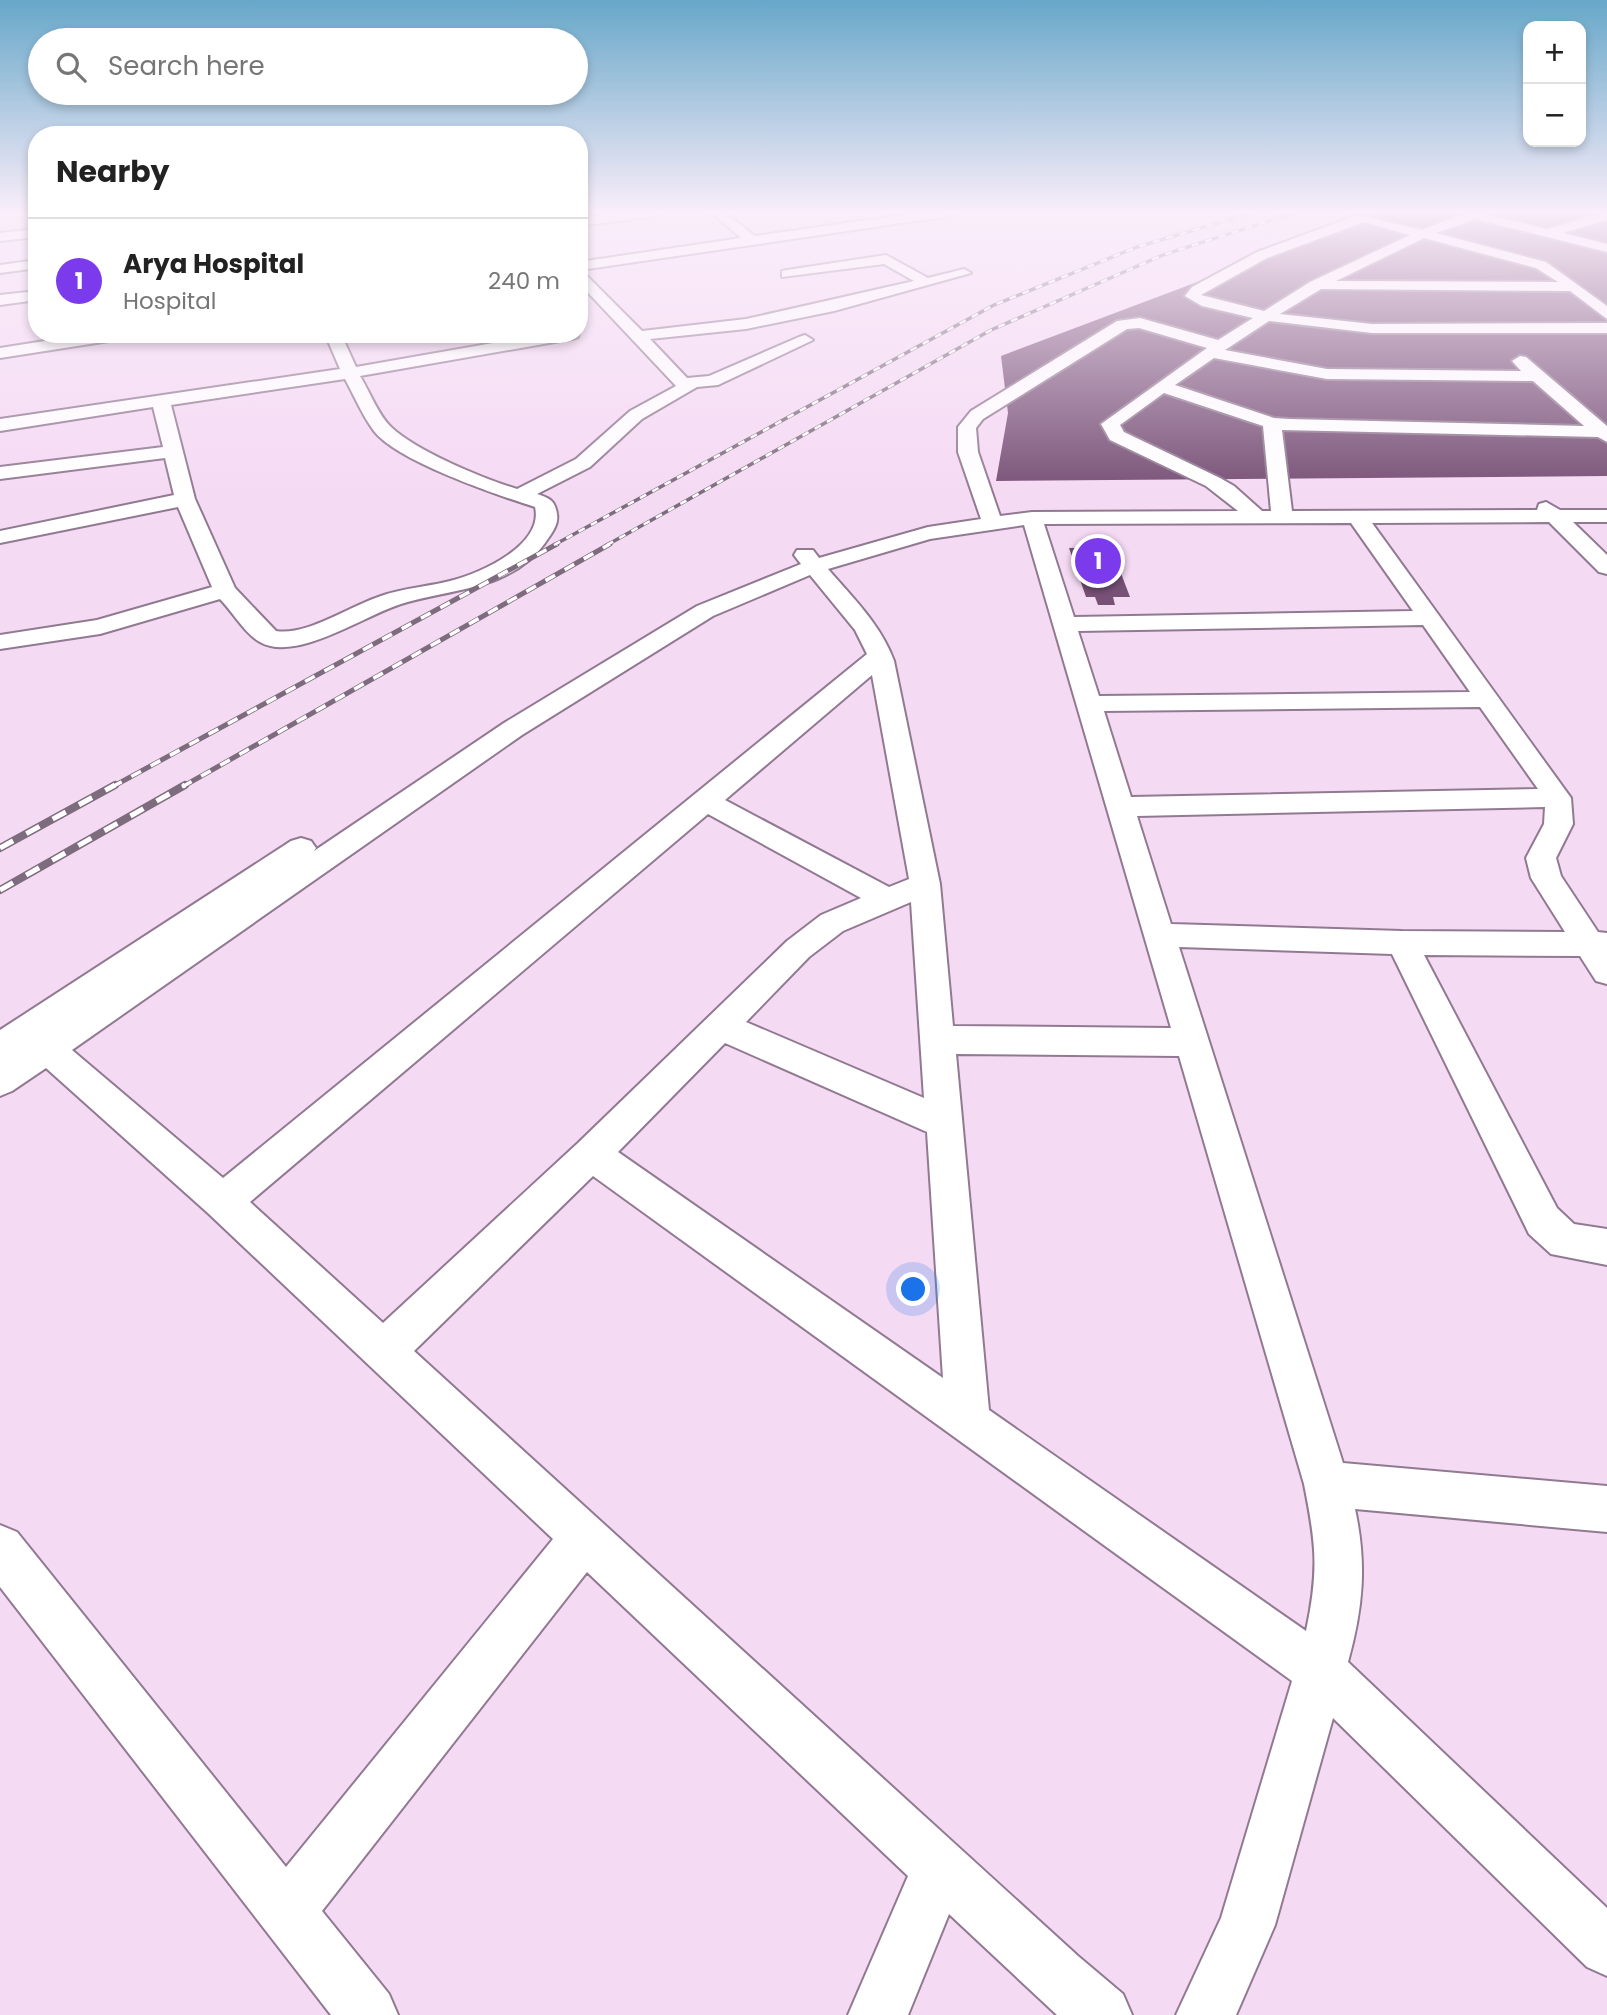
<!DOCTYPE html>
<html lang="en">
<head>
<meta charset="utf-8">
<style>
	:root { --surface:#fff; --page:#f2f2f2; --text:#222; --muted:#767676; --line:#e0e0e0; --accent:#7c3aed }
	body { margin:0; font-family:Poppins,sans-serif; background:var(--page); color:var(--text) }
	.controls { position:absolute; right:21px; top:21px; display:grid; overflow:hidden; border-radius:14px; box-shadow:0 4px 10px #0003 }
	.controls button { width:63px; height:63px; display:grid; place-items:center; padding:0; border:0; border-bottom:2px solid var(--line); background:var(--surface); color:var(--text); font:35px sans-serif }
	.you { position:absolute; left:914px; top:1290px; width:24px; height:24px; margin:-18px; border:5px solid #fff; border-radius:50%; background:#1a73e8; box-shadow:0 0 0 10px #1a73e833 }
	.badge { display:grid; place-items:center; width:46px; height:46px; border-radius:50%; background:var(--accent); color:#fff; font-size:23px; font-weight:700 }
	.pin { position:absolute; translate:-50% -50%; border:4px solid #fff; box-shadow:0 2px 7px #0006 }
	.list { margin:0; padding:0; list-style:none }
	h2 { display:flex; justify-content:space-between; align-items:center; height:91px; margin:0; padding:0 28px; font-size:30px }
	h2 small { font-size:23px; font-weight:400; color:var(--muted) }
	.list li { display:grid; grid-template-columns:46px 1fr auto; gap:21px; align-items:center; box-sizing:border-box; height:126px; padding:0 28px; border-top:2px solid var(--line) }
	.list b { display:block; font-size:26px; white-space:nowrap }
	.list p { margin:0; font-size:23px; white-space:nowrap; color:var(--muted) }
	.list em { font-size:23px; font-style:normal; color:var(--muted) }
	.icon { flex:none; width:38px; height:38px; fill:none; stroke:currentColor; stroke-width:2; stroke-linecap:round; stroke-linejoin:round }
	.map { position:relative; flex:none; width:1607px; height:2015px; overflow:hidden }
	.search { position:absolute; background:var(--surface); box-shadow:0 4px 10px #0003; left:28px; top:28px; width:560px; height:77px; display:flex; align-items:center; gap:18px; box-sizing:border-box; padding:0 24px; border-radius:38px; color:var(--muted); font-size:26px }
	.panel { position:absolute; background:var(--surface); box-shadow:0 4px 10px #0003; left:28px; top:126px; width:560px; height:217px; border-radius:28px }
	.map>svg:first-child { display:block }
	.building { fill:#785177 }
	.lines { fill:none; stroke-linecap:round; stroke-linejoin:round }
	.minor-casing { stroke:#917a91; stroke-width:4 }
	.minor { fill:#fff; fill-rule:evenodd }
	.rail-far2-casing { stroke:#7d6c7d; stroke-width:3.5 }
	.rail-far1-casing { stroke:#7d6c7d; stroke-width:5 }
	.rail-casing { stroke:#7d6c7d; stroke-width:8 }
	.rail-far2 { stroke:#fff; stroke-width:2.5; stroke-dasharray:7; stroke-linecap:butt }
	.rail-far1 { stroke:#fff; stroke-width:3.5; stroke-dasharray:11; stroke-linecap:butt }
	.rail { stroke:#fff; stroke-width:5; stroke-dasharray:15; stroke-linecap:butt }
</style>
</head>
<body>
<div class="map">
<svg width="1607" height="2015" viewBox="0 0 1607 2015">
	<rect width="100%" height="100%" fill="#f5daf4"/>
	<path class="building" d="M1383,212H1607V476L996,481L1008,413L1001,356Z
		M1111,547L1130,597H1113L1115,605H1098L1095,597H1086L1069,548Z"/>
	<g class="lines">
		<defs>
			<path id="minor" d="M628,212H660L654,216L579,226V218Z
				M711,212H724L755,236L925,212H955L949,216L581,270L642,331L746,319L914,281L884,264L782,277V271L787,270L886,255L928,278L964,269L971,273L834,311L746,329L650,339L687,378L709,376L799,337L805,335L813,340L718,385L697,387L642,419L590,467L537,494C549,498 555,500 557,514C559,525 551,534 545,543C511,590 450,589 401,604C365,615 296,663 260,642C245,634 232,611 220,599L100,634L0,649V635L97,620L212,587L178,507L0,543V531L174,495L165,458L0,479V467L163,447L153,407L0,431V419L340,369L325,334H341L356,367L545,334L579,333L578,337L572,339L360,376C370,392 378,415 391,427C416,451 484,479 517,489L576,459L630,411L676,386L579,283V262L741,238ZM345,379C354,395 362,415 374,431C397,461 497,495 535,507C544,545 480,574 450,581C427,587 403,588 381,596C350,606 307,636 276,631L235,588L195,499L171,405Z
				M1468,212H1490L1488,215L1547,229L1607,212V220L1563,233L1607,244V252L1475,219L1436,233L1546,262L1607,306V319L1570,291L1321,289L1280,314L1372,324L1607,323V333H1372L1269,321L1225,350L1327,369L1521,371L1512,361L1520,356L1526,357L1607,426V442L1598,437L1282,430L1292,511L1537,510L1539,504L1546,502L1560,510H1607V522H1573L1607,555V574L1599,572L1549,522L1372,523L1571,798L1573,824L1556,858L1561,876L1598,932L1607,933V984L1596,981L1580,956L1424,955L1557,1208L1574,1224L1607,1229V1265L1551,1254L1529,1234L1392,954L1179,947L1343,1463L1607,1486V1532L1355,1509C1367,1564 1363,1608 1348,1662L1607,1908V1976L1587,1967L1333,1718L1275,1925L1236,2015H1176L1221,1918L1292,1681L593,1176L414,1351L1078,1956L1123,1994L1132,2015H1057L949,1914L908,2015H848L908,1876L587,1572L322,1911L389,1994L398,2015H331L0,1587V1525L17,1532L286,1867L553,1539L209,1214L46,1068L12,1091L0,1096V1030L291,841L301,838L311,841L316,848L314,851L504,723L697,606L801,564L794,555L797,550H813L819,558L928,527L981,519L958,452V427L971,411L1117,321L1140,318L1218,340L1253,318L1202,306L1185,296L1192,287L1257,252L1358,215L1422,230ZM1364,222L1410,235L1310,282L1264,311L1201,295L1267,258ZM1424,238L1536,268L1558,282L1336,281ZM1139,328L1207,348L1101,424L1110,440L1206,486L1238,511L1032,512L1000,516L978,452L976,428L983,419L1127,329ZM1214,358L1327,379L1533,381L1584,426L1289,419L1274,418L1175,385ZM1164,393L1263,426L1271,511H1262L1234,486L1220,478L1124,432L1120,425ZM1351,523L1413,611L1074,617L1044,524ZM1024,525L1171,1028L953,1026L940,884L894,661C881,625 853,598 828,569L930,539ZM810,575L855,630L867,654L223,1178L72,1050L522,735L713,616ZM1423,625L1470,692L1099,696L1078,631ZM872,675L909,879L889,887L725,800ZM1480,707L1538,789L1131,797L1104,711ZM1545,807L1544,824L1526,858L1531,878L1565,932L1402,931L1171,924L1137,816ZM708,814L861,898L821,915L787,941L578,1143L383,1323L250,1202ZM911,902L924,1098L746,1022L809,957L843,931ZM725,1043L927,1132L943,1378L618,1152ZM956,1054L1179,1056L1304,1484C1316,1544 1319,1570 1306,1631L989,1410Z
				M37,229V237L0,241V233Z
				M37,260V268L0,273V265Z
				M37,291V300L0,305V295Z
				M89,334H130L122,339L0,358V348Z"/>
		</defs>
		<use href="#minor" class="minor-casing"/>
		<use href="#minor" class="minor"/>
		<defs>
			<path id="rail-far2" d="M554,545L994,305L1137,247L1255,212
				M607,545L991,330L1163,255L1297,212"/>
			<path id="rail-far1" d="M112,787L557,544
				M182,787L610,544"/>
			<path id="rail" d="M0,848L115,785
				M0,890L185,785"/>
		</defs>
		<use href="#rail-far2" class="rail-far2-casing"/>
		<use href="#rail-far1" class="rail-far1-casing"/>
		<use href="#rail" class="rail-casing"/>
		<use href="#rail-far2" class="rail-far2"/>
		<use href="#rail-far1" class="rail-far1"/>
		<use href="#rail" class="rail"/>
	</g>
	<linearGradient id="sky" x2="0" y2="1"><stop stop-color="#67a7c9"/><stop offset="0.43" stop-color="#faeefa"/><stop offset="1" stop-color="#faeefa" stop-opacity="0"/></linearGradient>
	<rect width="1607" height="494" fill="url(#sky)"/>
</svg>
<div class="controls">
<button>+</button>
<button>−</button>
</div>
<div class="you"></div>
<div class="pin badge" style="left:1098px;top:561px">1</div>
<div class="search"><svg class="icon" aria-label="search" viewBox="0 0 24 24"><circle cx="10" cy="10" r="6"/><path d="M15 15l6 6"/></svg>Search here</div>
<section class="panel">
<h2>Nearby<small></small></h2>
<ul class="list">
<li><span class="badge">1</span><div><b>Arya Hospital</b><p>Hospital</p></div><em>240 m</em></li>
</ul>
</section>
</div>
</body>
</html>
